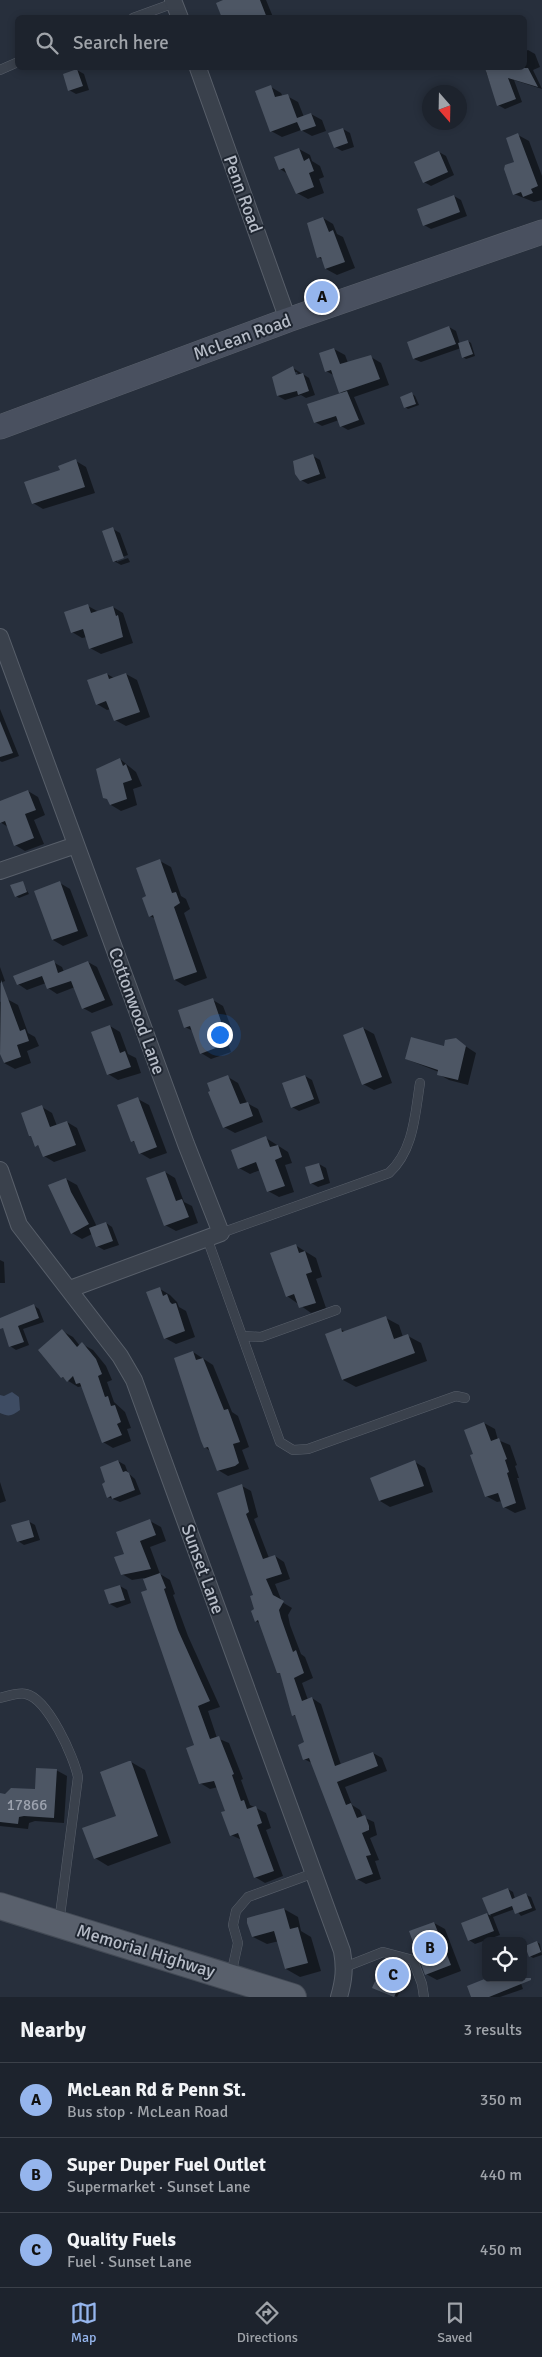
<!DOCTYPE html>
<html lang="en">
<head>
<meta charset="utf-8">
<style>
	:root { --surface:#1d232d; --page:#252b35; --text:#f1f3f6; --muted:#a0a4aa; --line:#3b4049; --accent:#95b5ed }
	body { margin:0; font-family:Signika,sans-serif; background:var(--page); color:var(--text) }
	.controls { position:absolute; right:15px; bottom:15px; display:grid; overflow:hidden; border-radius:8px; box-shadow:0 2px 8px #0003 }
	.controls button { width:45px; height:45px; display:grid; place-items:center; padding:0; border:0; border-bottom:1px solid var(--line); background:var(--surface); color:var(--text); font:25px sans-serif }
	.compass { position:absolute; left:422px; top:85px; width:45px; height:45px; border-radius:50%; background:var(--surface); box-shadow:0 2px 8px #0003; rotate:160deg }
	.you { position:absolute; left:219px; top:1034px; width:18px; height:18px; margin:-12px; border:4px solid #fff; border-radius:50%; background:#1a73e8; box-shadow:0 0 0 8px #1a73e833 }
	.badge { display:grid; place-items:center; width:32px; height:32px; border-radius:50%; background:var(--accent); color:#111; font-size:16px; font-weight:700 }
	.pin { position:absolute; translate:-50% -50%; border:2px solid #fff; box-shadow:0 1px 5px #0006 }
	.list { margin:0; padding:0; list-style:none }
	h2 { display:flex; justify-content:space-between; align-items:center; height:65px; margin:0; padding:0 20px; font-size:21px }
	h2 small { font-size:16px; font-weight:400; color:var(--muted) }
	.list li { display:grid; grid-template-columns:32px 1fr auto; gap:15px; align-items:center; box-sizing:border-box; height:75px; padding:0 20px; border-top:1px solid var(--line) }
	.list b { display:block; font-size:19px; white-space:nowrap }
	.list p { margin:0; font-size:16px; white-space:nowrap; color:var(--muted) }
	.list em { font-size:16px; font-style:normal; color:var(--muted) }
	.icon { flex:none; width:28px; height:28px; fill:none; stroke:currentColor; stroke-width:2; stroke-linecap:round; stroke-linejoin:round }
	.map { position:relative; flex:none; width:542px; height:1997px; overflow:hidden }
	.search { position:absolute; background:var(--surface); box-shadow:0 2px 8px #0003; left:15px; right:15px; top:15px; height:55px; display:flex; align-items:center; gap:12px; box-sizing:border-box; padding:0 18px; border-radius:8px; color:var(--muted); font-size:19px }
	.sheet { height:290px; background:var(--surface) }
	nav { display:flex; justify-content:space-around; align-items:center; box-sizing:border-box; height:70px; border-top:1px solid var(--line); background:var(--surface); font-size:14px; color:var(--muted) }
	nav a { display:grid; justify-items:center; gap:2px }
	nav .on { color:var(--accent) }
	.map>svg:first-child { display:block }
	.water { fill:#3e4c63 }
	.shadow { fill:#0007; fill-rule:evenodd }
	.building { fill:#4d5664 }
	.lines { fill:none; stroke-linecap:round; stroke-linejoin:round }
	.lane-casing { stroke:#585f6a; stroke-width:10 }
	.street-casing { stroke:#585f6a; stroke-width:18 }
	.secondary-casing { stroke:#585f6a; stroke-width:25 }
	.primary-casing { stroke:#434a55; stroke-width:28 }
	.lane { stroke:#3a414c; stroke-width:9 }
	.street { stroke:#3a414c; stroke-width:16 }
	.secondary { stroke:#49505f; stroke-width:24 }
	.primary { stroke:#59606c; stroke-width:26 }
	.labels { text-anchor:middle; stroke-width:4; stroke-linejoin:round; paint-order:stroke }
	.number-label { font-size:15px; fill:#9ca2ae }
	.street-label { font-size:18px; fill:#b6bcc7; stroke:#1f2631 }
</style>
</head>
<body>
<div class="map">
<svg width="542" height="1997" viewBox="0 0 542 1997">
	<rect width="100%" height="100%" fill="#272f3c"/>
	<path class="water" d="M12,1392L19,1397L20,1410C12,1416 9,1417 0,1413V1395L4,1396Z"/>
	<path class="shadow" d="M226,0H266L273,17L225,18Z
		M528,50L535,54L540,67L533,70L542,89L514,80L522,102L505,109L498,105L486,72L497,68H524V52Z
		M246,68H258L251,70Z
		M77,70L84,74L89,90L76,94L69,90Z
		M271,87L281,93L283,97L287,96L298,102L304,117L311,114L322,120L326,131L312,136L301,130L282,137L271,131Z
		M343,129L350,133L354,147L342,151L335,147Z
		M518,135L529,141L542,176V200L534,202L514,194Z
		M299,149L310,155L312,161L320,166L324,177L319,179L324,193L308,199L297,193L288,174L280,169Z
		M439,152L446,156L454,175L431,186L424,182Z
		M454,196L461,200L467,216L431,229L424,225Z
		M323,218L333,224L337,234L343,237L355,268L337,275L326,269L323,260L318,257Z
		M449,327L456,331L460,344L468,341L471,343L475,356L466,359L463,357L461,348L421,362L414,359Z
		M334,349L345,355L348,363L371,357L381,363L389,385L354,397L365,424L348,430L341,426L339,420L322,426L315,422L343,393L340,392L335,376L326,371Z
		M293,368L309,378L315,395L306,398L301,395L285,400L278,396ZM294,372H297L300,380L297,381Z
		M412,394L415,396L419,405L408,409L405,407Z
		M313,456L320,460L326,478L308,484L301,480Z
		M76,461L86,467L95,493L43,509L33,503L61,470Z
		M113,529L120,533L128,555L117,559V562L128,558L130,562L121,565L114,561Z
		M88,606L99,612L113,607L123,613L133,643L101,654L90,648L87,637L82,638L72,632Z
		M107,674L114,678L126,674L137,680L150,717L126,726L115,720L111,709L107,710L97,704Z
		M0,709L19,756L2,762L0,761Z
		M120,759L136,772L142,786L133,789L137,805L121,811L111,805Z
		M28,791L38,797L45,815L34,820L44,844L25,851L15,845L8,827L0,822V802Z
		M160,861L171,867L181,896L186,899L190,909L184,913L207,978L185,986L175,980L156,919L150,916L148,897Z
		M22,882L29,894L19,898L16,896Z
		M60,883L70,889L88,936L63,946L53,940Z
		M53,962L62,967L64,972L88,962L97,967L113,1005L92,1013L83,1008L75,987L57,994L48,988L46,983L27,990L18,984Z
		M0,967L5,981L0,983Z
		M7,999L18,1005L28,1033L35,1037L39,1046L27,1051L31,1063L15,1069L4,1063L0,1052V1002Z
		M213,1000L223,1006L233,1032L225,1035L231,1052L211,1059L201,1053L193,1031L185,1027Z
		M110,1026L120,1032L128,1054L136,1058L141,1073L118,1080L108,1074Z
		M363,1028L374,1034L392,1083L374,1090L363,1084Z
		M456,1040L476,1053L468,1085L449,1080L438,1074L439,1072L406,1059L445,1047Z
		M305,1076L312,1080L320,1103L299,1111L292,1107Z
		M228,1077L238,1083L247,1103L258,1109L263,1122L235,1133L224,1127Z
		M138,1099L149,1105L167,1153L150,1159L140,1153L136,1143L132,1141Z
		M42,1107L52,1113L57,1126L67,1122L77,1128L86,1151L54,1162L44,1156L33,1137Z
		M266,1138L288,1152L292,1163L285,1165L294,1192L279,1197L268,1191L260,1170L250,1174L239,1168Z
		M319,1164L326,1168L330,1183L318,1187L311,1183Z
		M165,1172L175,1178L184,1202L192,1206L198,1223L176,1231L165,1225Z
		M66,1179L77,1185L97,1227L106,1223L112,1227L119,1245L104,1250L97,1246L92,1234L82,1239L72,1233Z
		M295,1245L316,1258L322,1277L316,1279L326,1308L311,1313L287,1296Z
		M0,1260L4,1262L5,1283H0Z
		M160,1289L170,1295L177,1302L179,1307L186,1311L195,1337L176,1344L165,1338Z
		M33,1305L39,1309L44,1322L23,1329L29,1345L16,1350L10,1346L0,1319Z
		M386,1318L399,1325L403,1337L408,1336L421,1343L427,1361L356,1387L343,1380L340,1329L346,1332Z
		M62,1331L73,1337L80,1346L82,1344L93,1350L106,1366L112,1380L107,1382L114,1402L125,1412L131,1428L127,1429L131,1441L113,1448L103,1442L83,1386L78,1387L62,1377Z
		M193,1352L213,1365L232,1412L238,1416L249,1447L242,1450L249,1469L228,1476L218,1470L210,1451L205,1447Z
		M484,1423L495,1429L498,1440L510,1445L517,1465L515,1466L519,1478H517L526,1509L515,1513L504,1507L502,1501L497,1502L486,1496L474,1455Z
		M118,1461L125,1465L128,1473L135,1479L141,1494L120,1502L108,1497L107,1483Z
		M415,1462L425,1468L433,1492L390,1507L380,1501Z
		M0,1482L6,1501L0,1503Z
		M242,1486L251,1491L258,1517L254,1519L269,1558L275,1556L284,1562L290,1579L275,1584L282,1602L292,1608L288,1615L290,1625L301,1654L305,1657L313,1678L302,1683L308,1700L312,1698L321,1704L341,1765L373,1753L382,1758L387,1771L345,1787L352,1805L360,1810L363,1817L374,1822L377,1835L370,1838L379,1860L375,1861L381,1879L366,1884L357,1879L312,1763L304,1759L306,1742L297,1717L293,1715L281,1674L278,1672L261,1624L256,1621Z
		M28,1521L35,1525L40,1540L24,1545L18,1541Z
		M150,1521L161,1527L166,1541L150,1547L160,1574L170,1580L175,1594L173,1595L188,1636L220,1707L208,1711L217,1738L229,1743L243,1779L241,1780L250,1805L266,1813L271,1828L266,1830L283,1876L265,1883L255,1877L242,1840L231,1835L227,1812L218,1787L210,1789L200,1783L196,1746L144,1578L132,1580L122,1574L126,1554Z
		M120,1586L127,1590L131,1603L117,1608L110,1604Z
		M131,1762L145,1770L171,1843L108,1866L95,1858L117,1816Z
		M56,1770L67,1776L64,1823L35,1821L29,1823L28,1829L0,1826V1795L36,1791Z
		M508,1889L513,1892L515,1899L526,1895L531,1897L536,1910L521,1916L515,1909L493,1917L500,1935L475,1944L469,1940L487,1914L491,1916L484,1899Z
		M284,1909L298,1917L301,1931L311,1937L321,1971L300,1977L286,1969L279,1941L267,1944L253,1937Z
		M434,1923L445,1929L461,1971L437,1980L426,1974Z
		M537,1942L540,1944L542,1955L533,1958L530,1956Z
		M407,1969L410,1971L397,1997L373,1987Z
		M519,1978L523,1989L500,1997H472Z"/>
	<path class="building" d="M223,0H260L267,18H222L216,3Z
		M485,68H528L538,87L508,78L516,99L497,106Z
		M77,69L83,86L68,91L63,74Z
		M271,85L275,97L288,94L297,118L311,113L316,126L301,131L297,122L270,132L255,91Z
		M343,128L348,143L334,148L328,133Z
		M518,133L538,186L531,189L533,193L523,197L521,192L513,195L504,169L505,165L514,162L506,138Z
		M299,148L304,161L309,158L314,171L309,173L314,187L296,194L284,168L279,170L274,157Z
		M439,151L448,172L423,183L414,162Z
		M454,195L460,212L423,226L417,209Z
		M323,217L329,232L333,230L345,262L325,269L321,257L317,258L307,223Z
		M449,326L456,344L413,359L407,342Z
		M468,340L473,354L462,358L458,343Z
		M334,348L340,364L371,355L380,379L339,393L331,370L325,372L319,353Z
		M293,366L296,375L303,373L309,391L298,395L297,391L277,396L272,377Z
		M347,391L359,420L340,427L336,416L314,423L307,404Z
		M412,392L416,404L404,408L400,397Z
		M313,454L320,474L300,481L295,474L293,461Z
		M76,459L85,487L32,504L24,482L60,470L58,466Z
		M113,527L124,558L113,562L102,531Z
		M88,604L91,613L113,606L116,616L118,615L123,637L89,649L83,629L71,633L64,612Z
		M107,673L109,679L126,673L140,712L114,721L106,701L96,705L87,680Z
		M0,721L13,753L0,757Z
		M120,758L123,766L126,764L132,780L123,783L127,799L110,805L107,799L103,798L96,769Z
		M28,790L36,810L25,814L34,838L14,846L5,821L0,823V801Z
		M160,859L172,893L176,892L180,903L174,907L197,972L174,980L153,915L149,917L142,898L146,896L136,868Z
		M23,881L27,892L15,897L10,885Z
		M60,881L78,931L52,940L34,891Z
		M54,960L58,973L88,961L105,1000L82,1009L71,981L47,989L42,976L17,985L13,976Z
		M1,980L20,1031L25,1029L29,1041L17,1045L21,1057L4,1063L0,1054Z
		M213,998L223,1027L215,1029L221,1046L200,1054L190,1026L184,1028L178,1010Z
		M110,1025L120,1053L125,1051L131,1067L107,1075L91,1032Z
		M363,1027L382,1077L362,1085L343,1035Z
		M411,1037L444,1046L445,1040L456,1038L466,1046L458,1080L437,1075L438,1070L405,1059Z
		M228,1075L240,1104L248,1102L253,1116L223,1128L208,1092L210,1091L207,1083Z
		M305,1075L314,1099L291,1108L282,1083Z
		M138,1097L157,1147L139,1154L134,1141L131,1142L117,1105Z
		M42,1105L50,1127L67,1121L76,1145L43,1157L38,1145L35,1147L31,1136H29L21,1113Z
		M266,1136L270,1147L278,1145L282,1157L275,1160L285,1186L267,1192L256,1162L238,1169L231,1150Z
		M319,1163L324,1179L310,1184L305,1167Z
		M165,1171L176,1201L182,1199L189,1217L164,1226L146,1178Z
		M66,1178L71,1192L89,1224L71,1234L48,1185Z
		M106,1222L113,1241L96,1247L89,1228Z
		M296,1244L299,1253L305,1251L312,1272L306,1274L316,1303L299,1308L294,1294L286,1297L270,1253Z
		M160,1287L163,1296L167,1294L170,1302L172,1304L176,1303L185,1331L164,1339L146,1292Z
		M34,1304L39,1318L18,1326L24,1342L9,1347L3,1328L0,1329V1318Z
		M386,1316L394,1339L408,1334L415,1353L342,1380L325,1334L341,1328L342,1332Z
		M62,1329L77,1347L82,1342L96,1359L102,1374L98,1376L105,1397L108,1396L111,1406L115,1405L121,1422L117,1424L122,1435L102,1443L80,1383L76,1384L73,1376L67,1382L63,1377L61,1378L38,1350Z
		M193,1351L196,1360L203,1358L224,1410L228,1409L240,1442L233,1444L239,1463L235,1466L217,1471L208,1447L204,1448L201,1441L174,1358Z
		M484,1422L491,1441L499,1438L507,1459L505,1460L509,1472L507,1473L516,1503L503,1508L498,1493L485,1497L470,1455L473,1454L464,1430Z
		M118,1460L123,1472L126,1471L129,1473L135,1490L112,1499L111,1496L107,1498L102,1484L105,1482L100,1467Z
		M415,1460L424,1486L379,1501L370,1478Z
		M242,1484L249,1512L246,1514L263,1559L275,1555L282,1574L266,1579L273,1595L284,1601L279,1610L281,1618L293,1652L296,1650L304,1673L294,1678L302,1701L312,1697L335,1766L373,1752L378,1766L337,1782L346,1805L351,1803L357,1818L365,1815L369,1826V1830L362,1833L371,1855L366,1856L373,1874L356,1880L309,1758L303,1760L298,1745L304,1742L295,1715L292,1716L280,1673H277L258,1620L255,1622L251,1611L254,1609L250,1596L253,1595L217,1493Z
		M150,1519L156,1535L140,1541L151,1569L121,1575L114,1557L124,1554L116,1532Z
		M29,1520L34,1537L17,1542L11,1525Z
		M160,1573L166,1588L164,1589L178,1630L210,1701L198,1706L210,1739L219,1736L234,1774L232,1775L241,1801L244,1800L247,1809L256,1806L262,1823L257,1825L274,1871L254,1878L238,1833L230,1836L221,1812L225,1811L214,1781L199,1784L186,1748L194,1745L141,1592L147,1590L143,1579Z
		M120,1585L125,1600L109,1604L104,1590Z
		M129,1761H131L158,1836L94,1859L82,1828L116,1816L100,1772Z
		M36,1768L57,1769L54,1818L24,1816L19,1817L18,1824L0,1822V1793L5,1794L11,1788L35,1789Z
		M508,1888L512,1899L526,1893L532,1908L515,1914L512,1906L489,1915L482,1898Z
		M284,1908L290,1929L298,1927L308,1963L285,1969L274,1931L252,1937L247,1923V1918Z
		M487,1913L494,1931L468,1941L461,1923Z
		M434,1922L451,1965L425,1975L409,1931Z
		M537,1941L541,1952L529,1957L525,1946Z
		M385,1959L408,1968L394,1997L372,1988Z
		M487,1978H531V1980L489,1997H471L467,1986Z"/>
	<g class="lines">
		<defs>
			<path id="lane" d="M133,18L174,3
				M0,70L18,62
				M221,1233L389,1173C414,1150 415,1114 420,1083
				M207,1238L280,1442L293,1450L308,1449L456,1396L465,1398
				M243,1336L261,1337L336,1310
				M0,1698C8,1696 19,1692 26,1694C48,1699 74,1757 78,1777L59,1923
				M345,1967L383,1952L413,1960L422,1984L424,1997
				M231,1975L238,1943L233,1925L236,1911L248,1897L314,1873"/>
			<path id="street" d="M173,0L180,18
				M198,68L288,320
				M0,637L186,1144L221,1233L70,1289
				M0,871L76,845
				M0,1170L19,1225L120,1356L134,1380L342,1951C345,1968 344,1980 339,1997"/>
			<path id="secondary" d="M0,427L288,320L542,232"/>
			<path id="primary" d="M0,1906L293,1997"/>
		</defs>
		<use href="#lane" class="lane-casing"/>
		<use href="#street" class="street-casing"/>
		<use href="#secondary" class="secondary-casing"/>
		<use href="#primary" class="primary-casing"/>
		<use href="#lane" class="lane"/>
		<use href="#street" class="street"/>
		<use href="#secondary" class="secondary"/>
		<use href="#primary" class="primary"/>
	</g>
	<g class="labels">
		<g class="number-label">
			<text x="27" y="1810">17866</text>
		</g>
		<g class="street-label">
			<text transform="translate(243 194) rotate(70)" y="6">Penn Road</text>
			<text transform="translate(242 337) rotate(-20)" y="6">McLean Road</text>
			<text transform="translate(137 1011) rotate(70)" y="6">Cottonwood Lane</text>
			<text transform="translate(203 1569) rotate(70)" y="6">Sunset Lane</text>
			<text transform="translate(146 1951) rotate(17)" y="6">Memorial Highway</text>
		</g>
	</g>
</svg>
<div class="controls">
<button><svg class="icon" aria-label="locate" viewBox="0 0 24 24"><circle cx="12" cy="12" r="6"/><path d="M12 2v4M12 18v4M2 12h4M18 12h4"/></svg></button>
</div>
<svg class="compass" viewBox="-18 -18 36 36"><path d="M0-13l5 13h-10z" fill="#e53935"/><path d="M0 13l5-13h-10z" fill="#a0a4aa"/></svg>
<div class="you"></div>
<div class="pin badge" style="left:322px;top:297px">A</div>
<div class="pin badge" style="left:430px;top:1948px">B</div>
<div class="pin badge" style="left:393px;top:1975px">C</div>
<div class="search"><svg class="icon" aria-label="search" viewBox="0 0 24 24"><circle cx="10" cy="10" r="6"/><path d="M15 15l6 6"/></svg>Search here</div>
</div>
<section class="sheet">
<h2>Nearby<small>3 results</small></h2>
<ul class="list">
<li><span class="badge">A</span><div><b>McLean Rd &amp; Penn St.</b><p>Bus stop · McLean Road</p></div><em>350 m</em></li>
<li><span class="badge">B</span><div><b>Super Duper Fuel Outlet</b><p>Supermarket · Sunset Lane</p></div><em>440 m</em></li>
<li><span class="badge">C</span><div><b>Quality Fuels</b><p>Fuel · Sunset Lane</p></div><em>450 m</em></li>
</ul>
</section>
<nav>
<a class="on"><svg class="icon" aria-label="map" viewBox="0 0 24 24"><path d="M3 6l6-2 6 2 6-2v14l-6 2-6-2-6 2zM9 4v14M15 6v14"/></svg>Map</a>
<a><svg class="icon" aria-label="directions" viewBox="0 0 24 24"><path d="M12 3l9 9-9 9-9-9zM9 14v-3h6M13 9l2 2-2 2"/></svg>Directions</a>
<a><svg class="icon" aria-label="saved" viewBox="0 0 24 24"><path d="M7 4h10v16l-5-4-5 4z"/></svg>Saved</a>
</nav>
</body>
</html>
